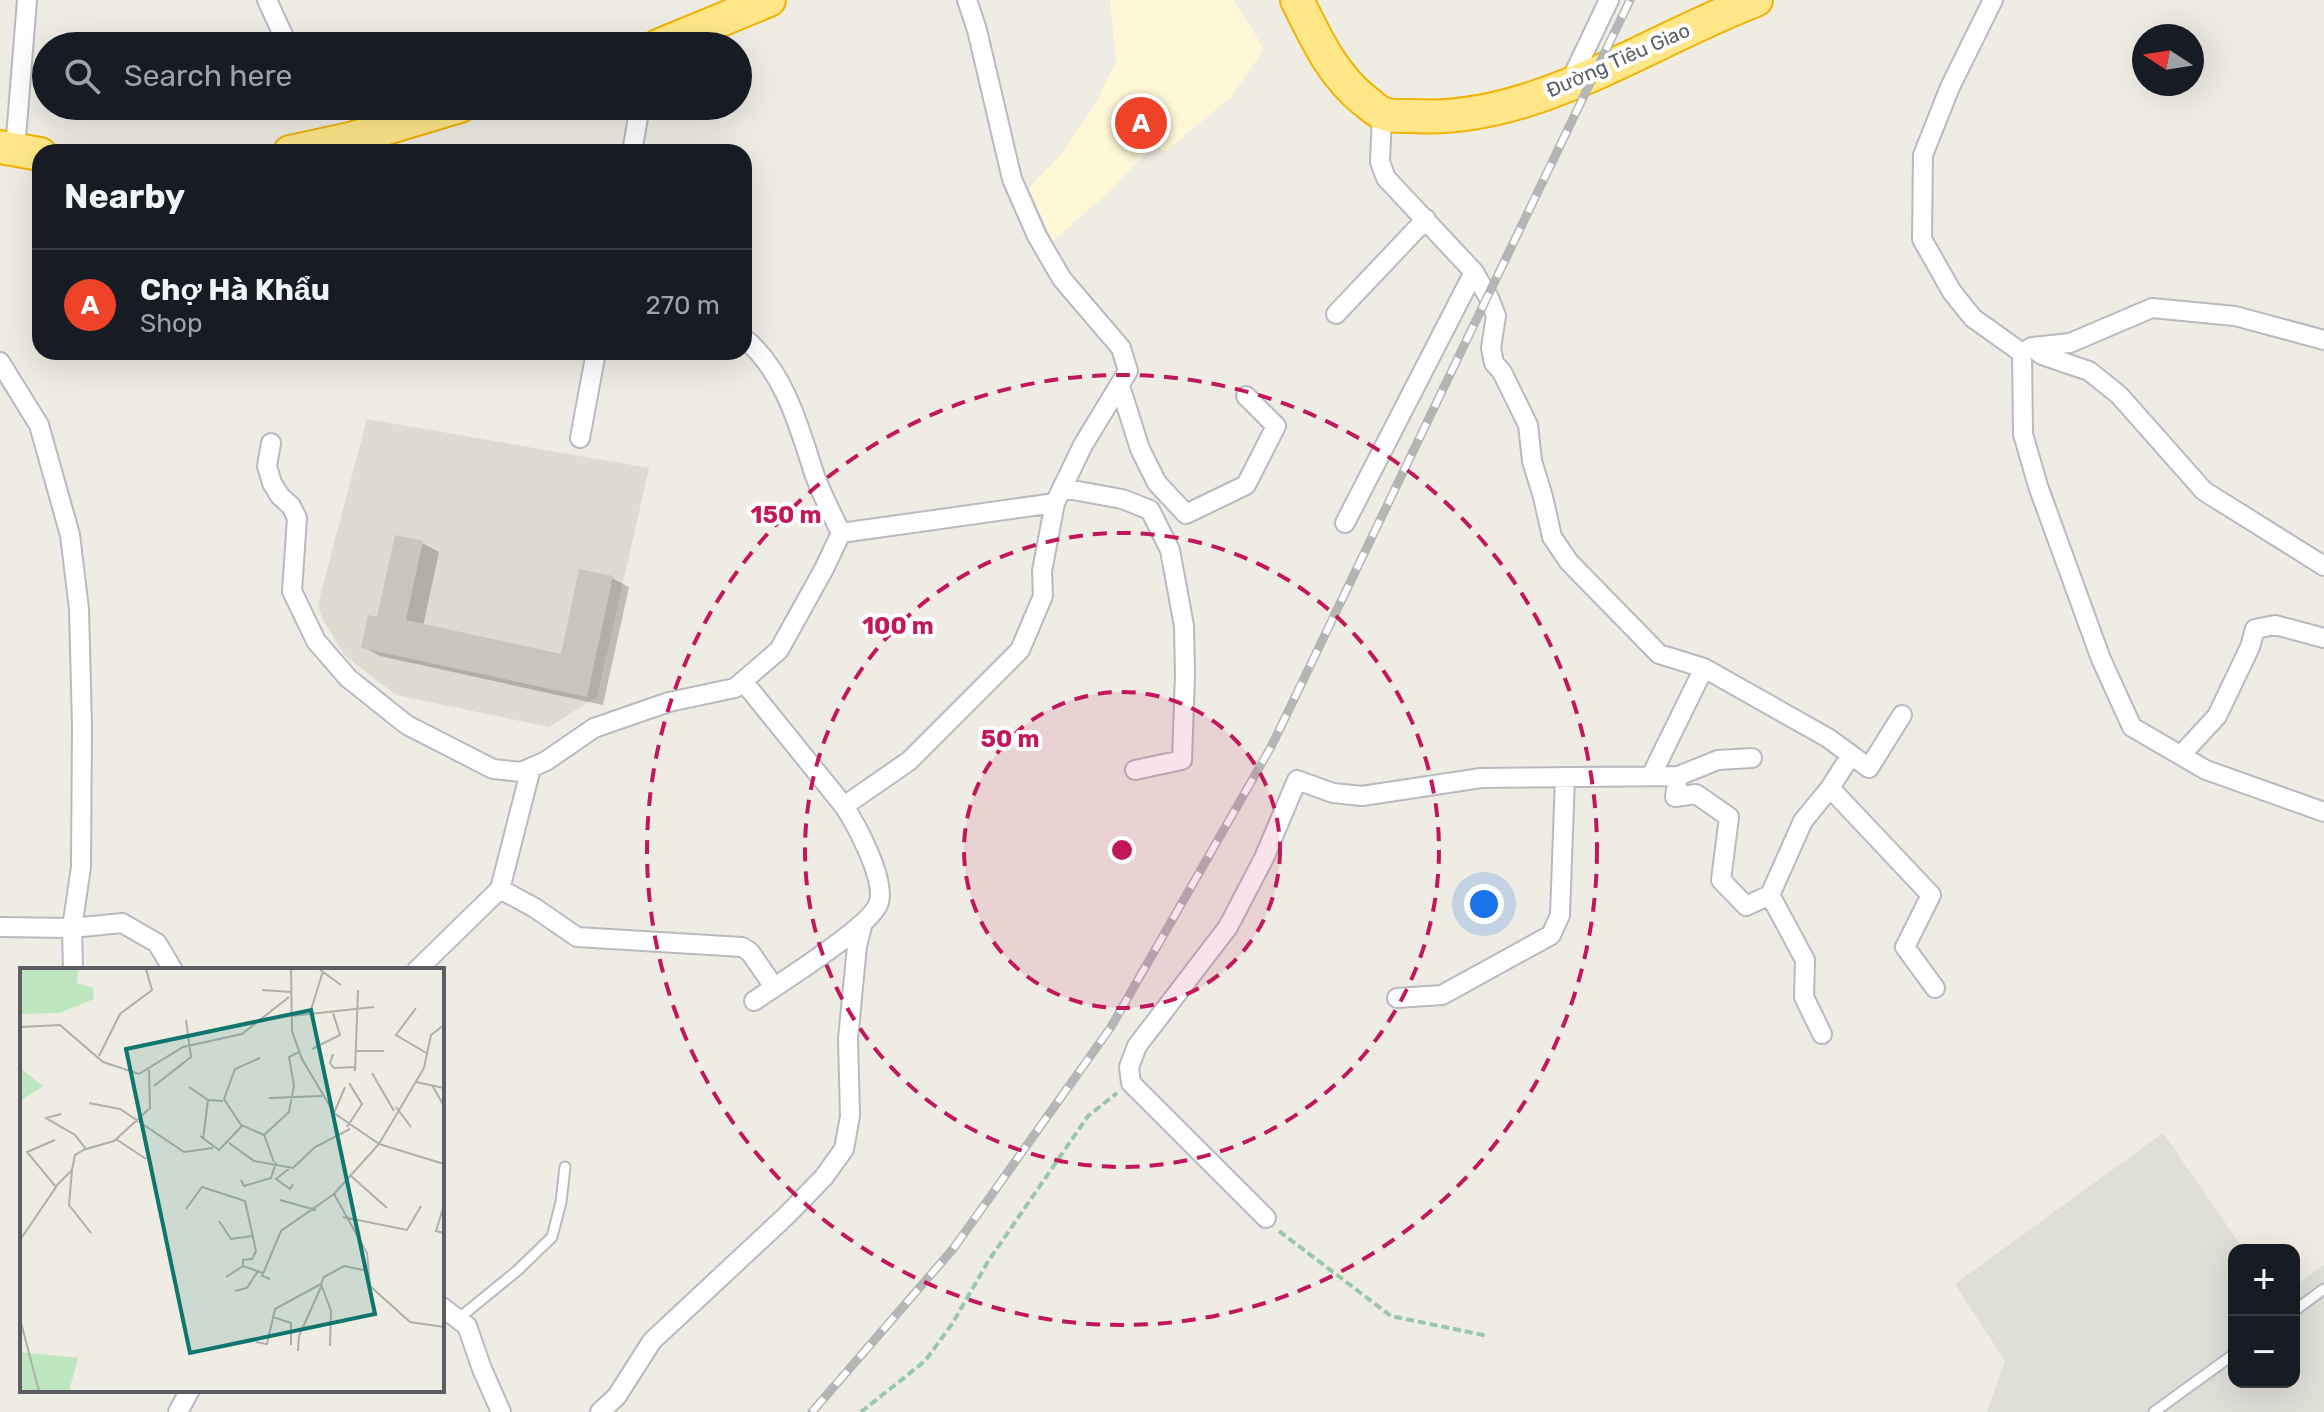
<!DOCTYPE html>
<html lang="en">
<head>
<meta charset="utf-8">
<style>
	:root { --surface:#171b24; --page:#20242c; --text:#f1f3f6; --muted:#9ea1a6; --line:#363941; --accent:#ee4229 }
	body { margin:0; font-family:Rubik,sans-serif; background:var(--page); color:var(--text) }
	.controls { position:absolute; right:24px; bottom:24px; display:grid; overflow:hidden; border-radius:16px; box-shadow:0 8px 32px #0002 }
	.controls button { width:72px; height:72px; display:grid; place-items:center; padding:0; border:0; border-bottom:2px solid var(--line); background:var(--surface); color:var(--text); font:40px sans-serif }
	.compass { position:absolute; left:2132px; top:24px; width:72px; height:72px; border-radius:50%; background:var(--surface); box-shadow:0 8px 32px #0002; rotate:282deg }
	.you { position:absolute; left:1484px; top:904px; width:28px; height:28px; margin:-20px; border:6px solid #fff; border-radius:50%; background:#1a73e8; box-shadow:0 0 0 12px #1a73e833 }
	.badge { display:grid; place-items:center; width:52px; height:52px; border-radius:50%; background:var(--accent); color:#fff; font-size:26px; font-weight:700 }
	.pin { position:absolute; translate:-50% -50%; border:4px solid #fff; box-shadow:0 2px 8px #0006 }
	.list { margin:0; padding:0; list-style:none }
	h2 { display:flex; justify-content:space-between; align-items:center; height:104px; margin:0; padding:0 32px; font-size:34px }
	h2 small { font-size:26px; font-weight:400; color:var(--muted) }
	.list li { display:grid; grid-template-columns:52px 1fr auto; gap:24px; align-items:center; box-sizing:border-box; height:112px; padding:0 32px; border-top:2px solid var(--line) }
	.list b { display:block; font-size:30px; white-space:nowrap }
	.list p { margin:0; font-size:26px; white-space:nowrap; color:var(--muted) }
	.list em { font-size:26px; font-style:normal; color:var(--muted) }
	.icon { flex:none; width:44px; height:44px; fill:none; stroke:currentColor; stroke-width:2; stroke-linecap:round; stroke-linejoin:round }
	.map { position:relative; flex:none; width:2324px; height:1412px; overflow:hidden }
	.search { position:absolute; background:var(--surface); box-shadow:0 8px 32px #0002; left:32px; top:32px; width:720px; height:88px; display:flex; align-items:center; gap:20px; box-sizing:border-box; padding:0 28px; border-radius:44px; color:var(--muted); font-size:30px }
	.panel { position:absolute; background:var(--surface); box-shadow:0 8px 32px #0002; left:32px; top:144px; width:720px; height:216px; border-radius:24px }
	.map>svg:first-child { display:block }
	.commercial { fill:#fff8d7 }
	.industrial { fill:#dfded7 }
	.education { fill:#dedbd1 }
	.shadow { fill:#0003 }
	.building { fill:#c9c6c0 }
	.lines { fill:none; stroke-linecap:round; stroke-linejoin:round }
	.lane-casing { stroke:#b8bac0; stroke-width:13 }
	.street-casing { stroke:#b8bac0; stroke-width:22 }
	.highway-casing { stroke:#f1b200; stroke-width:36 }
	.path { stroke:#97c8a7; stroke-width:4; stroke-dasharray:8 4; stroke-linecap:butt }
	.lane { stroke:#fff; stroke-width:9 }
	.street { stroke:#fff; stroke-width:18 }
	.highway { stroke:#ffe789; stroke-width:32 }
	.rail-casing { stroke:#b4b5b5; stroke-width:9 }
	.rail { stroke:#fff; stroke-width:6; stroke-dasharray:18; stroke-linecap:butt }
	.ring { fill:none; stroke:#c2185b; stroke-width:4; stroke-dasharray:14 10 }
	.labels { text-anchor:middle; stroke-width:8; stroke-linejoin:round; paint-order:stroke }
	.street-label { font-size:20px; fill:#5b5f64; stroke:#fff }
	.inset-road { fill:none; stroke:#afb0ac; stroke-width:2 }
	.view { fill:#0f766e; fill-opacity:0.15; stroke:#0f766e; stroke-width:4 }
	.inset-edge { fill:none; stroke:#5b5f64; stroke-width:4 }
	.centre { fill:#c2185b; stroke:#fff; stroke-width:4 }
	.ring-label { font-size:24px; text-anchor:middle; font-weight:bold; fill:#c2185b; stroke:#fff; stroke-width:8; stroke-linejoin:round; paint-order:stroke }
</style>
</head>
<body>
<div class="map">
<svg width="2324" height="1412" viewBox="0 0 2324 1412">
	<rect width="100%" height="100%" fill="#eeece3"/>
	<path class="commercial" d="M1110,0H1234L1264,49L1231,97L1165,152L1154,144L1108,193L1053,241L1029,188L1062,153L1096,103L1116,61Z"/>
	<path class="industrial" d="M2163,1133L2244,1250H2234V1382H2294V1287L2324,1265V1412H1987L2005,1361L1955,1284Z"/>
	<path class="education" d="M367,419L649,468L597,697L549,727L396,695L344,655L322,618L318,604Z"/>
	<path class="shadow" d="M422,543L439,552L423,626L562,657L612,578L629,587L603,705L380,656L364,647Z"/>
	<path class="building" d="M395,535L423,541L406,620L561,654L579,569L613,576L587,697L361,648L368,615L377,617Z"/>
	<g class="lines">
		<defs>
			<path id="lane" d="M2294,1311L2324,1289
				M458,1319L518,1270L552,1237L561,1202L565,1167
				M2154,1412L2234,1354"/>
			<path id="street" d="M267,0L288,46
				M1993,0L1950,87L1923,155L1922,239L1952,292L1973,318L2022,353L2032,347L2070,343L2152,308L2235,316L2324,340
				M1568,86L1609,0
				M1382,114L1380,162L1386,178L1474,272L1489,298L1496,316L1491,348L1494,363L1502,372L1528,425L1532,461L1543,497L1552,537L1569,562L1659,654L1704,668L1828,738L1869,768L1902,715
				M15,150L27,0
				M632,152L640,106
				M1336,314L1426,219
				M744,338C785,372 799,427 815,476C822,495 832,514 841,533
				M2032,347L2042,355L2089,371L2119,395L2204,491L2324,566
				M2022,353L2023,434L2038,486L2101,659L2132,727L2206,770L2324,812
				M0,362L39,425L70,535L79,609L82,726L81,867L72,928L73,970
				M1120,386L1140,449L1157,483L1186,514L1246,485L1276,426L1246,396
				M580,438L596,352
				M271,443L267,466L272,483L280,496L291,506L297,518L292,591L316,641L348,678L407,725L493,769L521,772L546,761L594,728L669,702L735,688L779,650L824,569L841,533L1055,503
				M1062,488L1122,499L1150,510L1170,550L1184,626L1185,674L1182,760L1135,770
				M1345,523L1474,272
				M743,681L844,806C857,826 885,878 879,902C873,926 778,984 754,1001
				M2182,754L2217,716L2250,647L2255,629L2275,625L2324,638
				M1651,776L1704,668
				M1678,776L1718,760L1752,758
				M1830,788L1931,895L1905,947L1935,988
				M844,806L909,761L1020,650L1043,596L1042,571L1055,503L1083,445L1128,371L1121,348L1062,279L1037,236L1012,179L977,30L967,0
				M500,889L535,908L577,937L742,947L750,952L774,987
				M0,927L72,928L122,923L157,943L173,970
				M417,970L500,889L531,768
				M1397,998L1442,995L1551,935L1560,915L1565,777
				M1822,1034L1804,997L1805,960L1770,895L1803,821L1830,788L1851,755
				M1266,1218L1131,1083L1129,1067L1137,1046L1228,927L1264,858L1297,780L1333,793L1362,796L1481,778L1678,776L1675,797L1696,794L1729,817L1721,880L1746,906L1770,895
				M442,1307L467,1326L482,1369L501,1412
				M178,1412L190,1390
				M600,1412L617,1396L652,1341L786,1216L824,1177L844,1149L850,1116L848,1039L857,946L862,926"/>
			<path id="highway" d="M1297,0C1316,38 1331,73 1364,100C1370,104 1377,112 1384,114C1393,117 1405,116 1414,116C1532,124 1648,41 1756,0
				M658,46L769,0
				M0,147L40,154
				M290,152L350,139L460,106"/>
		</defs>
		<use href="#lane" class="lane-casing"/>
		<use href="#street" class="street-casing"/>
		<use href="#highway" class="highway-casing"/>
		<path class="path" d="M1279,1231L1391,1316L1488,1336
			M861,1412L925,1361L952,1324L989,1260L1088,1116L1117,1093"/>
		<use href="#lane" class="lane"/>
		<use href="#street" class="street"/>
		<use href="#highway" class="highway"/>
		<defs>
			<path id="rail" d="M812,1412L953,1249L1111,1027L1271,747L1630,0"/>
		</defs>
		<use href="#rail" class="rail-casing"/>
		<use href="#rail" class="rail"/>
	</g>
	<circle cx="1122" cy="850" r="158" fill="#c2185b" fill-opacity=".12"/>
	<g class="ring">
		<circle cx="1122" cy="850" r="158"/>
		<circle cx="1122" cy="850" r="317"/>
		<circle cx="1122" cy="850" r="475"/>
	</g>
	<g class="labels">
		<g class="street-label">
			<text transform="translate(1618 60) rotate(-24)" y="7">Đường Tiêu Giao</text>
		</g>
	</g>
	<g transform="translate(20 968)">
		<rect width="424" height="424" fill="#eeece3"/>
		<path d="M0,1H58L57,15L73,20L74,31L39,45L0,46ZM0,100L23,118L0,133ZM0,384L58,390L49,423H0Z" fill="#bee7c0"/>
		<path class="inset-road" d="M271,1L272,63L282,91L314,145L359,176L314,226L347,285L350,318L390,354L424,359M299,1L321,17M242,22L271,24M396,40L376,67L408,86M290,45L303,3M271,48L354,39M0,59L40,57L83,94L119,106L163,79L222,66L269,29M292,81L320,67L313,45M335,83H364M313,86L310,95L314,100L335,99M79,88L100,46L132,22L126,1M240,90L215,101L204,131L221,157L244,167L254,194M335,103L338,22M352,105L374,143M396,114L424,120M412,117L424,138M134,118L171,89L166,52M169,119L188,132L203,133M249,130L302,128M69,135L100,141L164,184L193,180M376,139L391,159M314,145L325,119M41,146L26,150L55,167L66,181L94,173L130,140L129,102M327,159L342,136L329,115M244,167L269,144L274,118L269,89L279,84M180,168L199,182L222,158M96,171L126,191M183,171L188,132M209,175L234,193L273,200L295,179L330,161M359,176L404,100L411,67L424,57M359,176L424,196M271,199L256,211L270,221L273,216M52,202L49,237L71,265M331,208L367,240M221,212L224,218L251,210L256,194M36,218L52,202L55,187L65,181M260,232L296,242M424,237L416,263L424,265M166,241L182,219L225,233L236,283L232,291L223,292V298M323,249L387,262L401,238M199,253L211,271L232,268M0,272L36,219L7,184L35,172M206,309L223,298L243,305M250,311L242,308L261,263L314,226M215,323L227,320L238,303M253,349L271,355V377M0,351L19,423M236,374L247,376L255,341L301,316M310,378L311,343L301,316L304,309L324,298L348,303M278,383L279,368L301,319"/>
		<path class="view" d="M291,42L355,346L170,385L106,81Z"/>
		<rect width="424" height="424" class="inset-edge"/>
	</g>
	<circle cx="1122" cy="850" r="12" class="centre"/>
	<g class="ring-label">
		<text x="786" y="523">150 m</text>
		<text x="898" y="634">100 m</text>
		<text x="1010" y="747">50 m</text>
	</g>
</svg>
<div class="controls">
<button>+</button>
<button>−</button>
</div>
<svg class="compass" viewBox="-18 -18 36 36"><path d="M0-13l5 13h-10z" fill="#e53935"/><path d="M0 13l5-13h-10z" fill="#9ea1a6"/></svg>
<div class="you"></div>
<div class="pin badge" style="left:1141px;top:123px">A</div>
<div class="search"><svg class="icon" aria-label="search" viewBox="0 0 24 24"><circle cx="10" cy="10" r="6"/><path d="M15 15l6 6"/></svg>Search here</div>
<section class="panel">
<h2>Nearby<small></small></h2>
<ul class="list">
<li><span class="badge">A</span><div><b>Chợ Hà Khẩu</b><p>Shop</p></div><em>270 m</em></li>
</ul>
</section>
</div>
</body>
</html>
